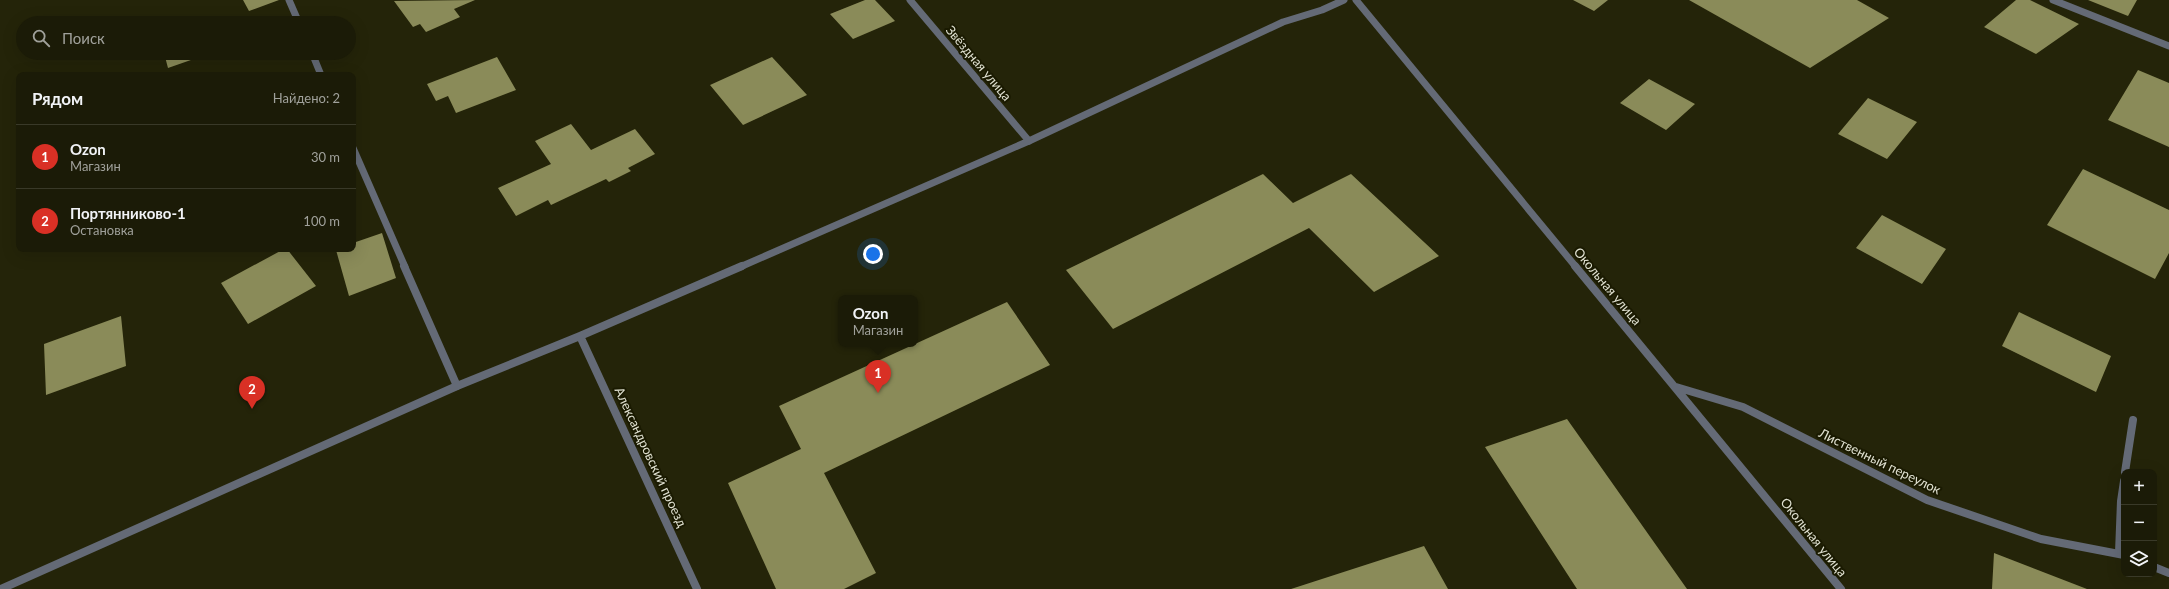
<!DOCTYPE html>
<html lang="ru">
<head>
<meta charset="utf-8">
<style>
	:root { --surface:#1b1b07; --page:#242411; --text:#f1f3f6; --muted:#a0a19b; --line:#393928; --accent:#d93025 }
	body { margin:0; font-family:Lato,sans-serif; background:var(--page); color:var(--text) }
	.controls { position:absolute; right:12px; bottom:12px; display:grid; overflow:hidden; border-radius:8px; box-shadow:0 4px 16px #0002 }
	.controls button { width:36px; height:36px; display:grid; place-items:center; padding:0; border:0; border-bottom:1px solid var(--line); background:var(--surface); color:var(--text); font:20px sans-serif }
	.you { position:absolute; left:873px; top:254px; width:14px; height:14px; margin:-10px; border:3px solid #fff; border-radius:50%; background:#1a73e8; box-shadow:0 0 0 6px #1a73e833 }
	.badge { display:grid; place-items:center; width:26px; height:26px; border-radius:50%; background:var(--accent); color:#fff; font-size:13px; font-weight:700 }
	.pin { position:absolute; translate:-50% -33px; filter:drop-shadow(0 1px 2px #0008) }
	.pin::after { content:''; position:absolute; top:21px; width:14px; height:12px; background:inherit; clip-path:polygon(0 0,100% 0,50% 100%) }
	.popup { position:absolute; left:838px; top:295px; width:80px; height:52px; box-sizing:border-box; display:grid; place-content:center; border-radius:8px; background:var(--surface); filter:drop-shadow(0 1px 3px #0005); font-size:13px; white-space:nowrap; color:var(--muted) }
	.popup b { font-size:15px; color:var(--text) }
	.popup::after { content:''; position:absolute; left:50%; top:100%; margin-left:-8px; border:8px solid transparent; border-top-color:var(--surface) }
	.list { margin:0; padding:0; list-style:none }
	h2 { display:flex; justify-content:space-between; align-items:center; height:52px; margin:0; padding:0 16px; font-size:17px }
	h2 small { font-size:13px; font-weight:400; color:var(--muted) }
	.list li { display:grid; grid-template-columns:26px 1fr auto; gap:12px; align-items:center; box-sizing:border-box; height:64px; padding:0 16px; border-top:1px solid var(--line) }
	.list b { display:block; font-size:15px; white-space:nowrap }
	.list p { margin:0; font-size:13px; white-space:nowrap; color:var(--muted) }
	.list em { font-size:13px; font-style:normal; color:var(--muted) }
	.icon { flex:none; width:22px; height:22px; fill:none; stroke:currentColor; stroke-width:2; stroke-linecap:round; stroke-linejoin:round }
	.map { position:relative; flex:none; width:2169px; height:589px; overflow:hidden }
	.search { position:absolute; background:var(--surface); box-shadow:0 4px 16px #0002; left:16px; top:16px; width:340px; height:44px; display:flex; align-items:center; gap:10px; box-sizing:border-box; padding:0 14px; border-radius:22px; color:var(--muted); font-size:15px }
	.panel { position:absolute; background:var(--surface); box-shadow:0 4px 16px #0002; left:16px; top:72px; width:340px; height:180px; border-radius:8px }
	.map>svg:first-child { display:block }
	.building { fill:#8a8b59 }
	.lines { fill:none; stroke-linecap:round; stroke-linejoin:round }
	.service-far1 { stroke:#646a76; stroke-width:7 }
	.service { stroke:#646a76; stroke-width:8 }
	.minor-far1 { stroke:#646a76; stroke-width:7 }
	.minor { stroke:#646a76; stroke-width:8 }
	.labels { text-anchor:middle; stroke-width:4; stroke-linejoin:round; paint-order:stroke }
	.street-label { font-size:13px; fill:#e1e2d2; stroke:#1a1a01 }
</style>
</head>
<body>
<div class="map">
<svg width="2169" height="589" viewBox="0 0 2169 589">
	<rect width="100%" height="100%" fill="#242409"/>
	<path class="building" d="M243,0H279L249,11Z
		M475,0L454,9L460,17L426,32L420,24L413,27L394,1Z
		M865,0H875L895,21L853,39L830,14Z
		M1573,0H1608L1594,11Z
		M1689,0H1857L1889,18L1810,68Z
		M2016,0H2030L2079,24L2036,54L1984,27Z
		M2088,0H2137L2128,16Z
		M164,53H211L168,68Z
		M497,57L516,90L456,113L448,96L436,101L427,84Z
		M772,57L807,95L743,125L710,85Z
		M2138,70L2169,83V147L2108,120Z
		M1649,79L1695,104L1666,130L1620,103Z
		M1868,98L1917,122L1887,159L1838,134Z
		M571,124L591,150L635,129L655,154L628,168L631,171L609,182L606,179L551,205L548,200L516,216L498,188L551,164L535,141Z
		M2083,169L2169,210V253L2155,279L2047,225Z
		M1263,174L1293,203L1351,174L1439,256L1374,292L1309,228L1113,329L1066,270Z
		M1882,215L1946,249L1922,284L1856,248Z
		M382,233L396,278L349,296L336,250L353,249V243Z
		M284,249H287L316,286L248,324L221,283Z
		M1007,302L1050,365L824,473L876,573L844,589H776L728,483L801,449L779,406Z
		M2019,312L2111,356L2096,392L2002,346Z
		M121,316L126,366L46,395L44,344Z
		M1567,419L1687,589H1577L1485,447Z
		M1424,546L1448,589H1291Z
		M1994,553L2087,589H1992Z"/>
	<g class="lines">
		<path class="service-far1" d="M289,0L299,23
			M910,0L1029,141
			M312,53L321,75
			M353,148L405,267"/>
		<path class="service" d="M404,266L457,386
			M2125,472L2133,420
			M2119,553L2121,501L2124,481"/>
		<path class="minor-far1" d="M1356,0L1576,267
			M2053,0L2169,46
			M740,267L1029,141L1283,22L1322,10L1344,0"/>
		<path class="minor" d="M1575,266L1841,589
			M580,336L697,589
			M1676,387L1743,407L1927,500L2041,539L2124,555
			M2154,567L2169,573
			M1,589L457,386L580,336L742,266"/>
	</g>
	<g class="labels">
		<g class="street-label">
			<text transform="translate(979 63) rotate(50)" y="5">Звёздная улица</text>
			<text transform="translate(1608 286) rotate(50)" y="5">Окольная улица</text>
			<text transform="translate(651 457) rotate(65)" y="5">Александровский проезд</text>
			<text transform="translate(1880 461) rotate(26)" y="5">Лиственный переулок</text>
			<text transform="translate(1814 537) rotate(51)" y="5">Окольная улица</text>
		</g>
	</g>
</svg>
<div class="controls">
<button>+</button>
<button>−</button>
<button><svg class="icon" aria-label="layers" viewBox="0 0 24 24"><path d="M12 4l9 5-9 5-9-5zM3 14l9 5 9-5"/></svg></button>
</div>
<div class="you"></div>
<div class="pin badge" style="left:878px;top:393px">1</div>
<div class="popup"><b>Ozon</b>Магазин</div>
<div class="pin badge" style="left:252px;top:409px">2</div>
<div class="search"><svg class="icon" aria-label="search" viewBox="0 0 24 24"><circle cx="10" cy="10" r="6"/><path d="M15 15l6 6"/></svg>Поиск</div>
<section class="panel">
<h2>Рядом<small>Найдено: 2</small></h2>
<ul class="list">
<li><span class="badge">1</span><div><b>Ozon</b><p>Магазин</p></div><em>30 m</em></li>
<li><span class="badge">2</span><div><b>Портянниково-1</b><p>Остановка</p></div><em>100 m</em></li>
</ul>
</section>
</div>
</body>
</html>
